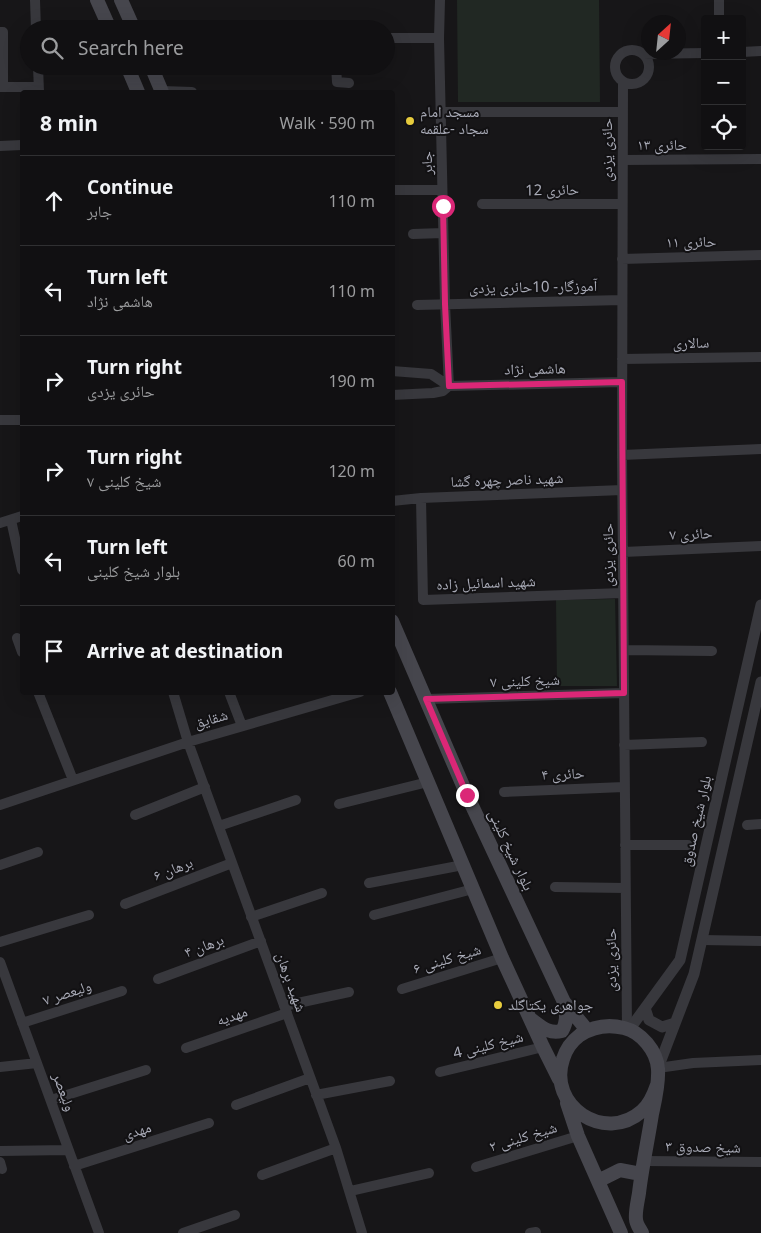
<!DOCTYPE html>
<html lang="en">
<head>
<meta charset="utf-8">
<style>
	:root { --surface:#111012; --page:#1e1e20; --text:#f1f3f6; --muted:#9c9d9f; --line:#303032 }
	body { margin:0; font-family:"Noto Sans","Noto Naskh Arabic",sans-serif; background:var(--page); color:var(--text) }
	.controls { position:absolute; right:15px; top:15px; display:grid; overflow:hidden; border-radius:5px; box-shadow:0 5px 20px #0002 }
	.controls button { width:45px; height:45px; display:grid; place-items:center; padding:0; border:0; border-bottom:1px solid var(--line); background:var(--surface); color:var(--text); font:25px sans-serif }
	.compass { position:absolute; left:641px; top:15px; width:45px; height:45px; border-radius:50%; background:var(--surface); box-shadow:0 5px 20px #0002; rotate:27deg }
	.stop { position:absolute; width:15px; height:15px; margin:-11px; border:4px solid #db2777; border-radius:50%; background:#fff }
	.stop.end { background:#db2777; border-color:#fff; box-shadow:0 1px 5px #0008 }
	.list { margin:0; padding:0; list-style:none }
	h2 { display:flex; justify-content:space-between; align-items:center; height:65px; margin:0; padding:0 20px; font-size:21px }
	h2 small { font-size:16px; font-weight:400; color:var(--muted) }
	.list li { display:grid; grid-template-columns:32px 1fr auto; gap:15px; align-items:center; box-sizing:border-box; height:90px; padding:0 20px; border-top:1px solid var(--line) }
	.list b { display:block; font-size:19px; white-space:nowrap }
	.list p { margin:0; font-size:16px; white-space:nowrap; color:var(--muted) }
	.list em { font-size:16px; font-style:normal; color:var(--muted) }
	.icon { flex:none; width:28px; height:28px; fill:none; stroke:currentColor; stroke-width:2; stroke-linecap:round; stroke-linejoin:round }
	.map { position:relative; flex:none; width:761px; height:1233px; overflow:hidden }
	.search { position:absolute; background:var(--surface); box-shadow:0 5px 20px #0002; left:20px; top:20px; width:375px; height:55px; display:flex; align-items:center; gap:12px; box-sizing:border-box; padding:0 18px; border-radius:28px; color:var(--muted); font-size:19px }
	.panel { position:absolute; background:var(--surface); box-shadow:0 5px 20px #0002; left:20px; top:90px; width:375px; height:605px; border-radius:5px }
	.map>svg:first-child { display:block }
	.green { fill:#212823 }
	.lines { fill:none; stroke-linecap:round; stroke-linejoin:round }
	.minor { stroke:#38383d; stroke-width:10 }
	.tertiary { stroke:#38383d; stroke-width:11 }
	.secondary { stroke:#46464d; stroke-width:14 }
	.route { stroke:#db2777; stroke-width:6 }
	.poi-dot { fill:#e8cd3e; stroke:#121113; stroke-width:2 }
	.labels { text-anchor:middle; stroke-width:4; stroke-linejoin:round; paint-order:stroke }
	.poi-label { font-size:15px; fill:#a9abb7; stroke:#121113; text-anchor:start }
	.street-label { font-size:15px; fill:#a9abb7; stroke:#121113 }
</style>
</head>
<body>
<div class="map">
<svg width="761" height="1233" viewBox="0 0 761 1233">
	<rect width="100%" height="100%" fill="#171618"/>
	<path class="green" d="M457,0H599L600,102H458Z
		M615,599L617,686H557L556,600Z"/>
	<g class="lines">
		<path class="minor" d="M35,0L36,29
			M440,0L439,38L445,304L449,386
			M719,0V19
			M0,32H3V87
			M386,38H439
			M615 67a17 17 0 1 1 34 0a17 17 0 1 1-34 0Z
			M742,52L761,51
			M643,54L705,53
			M38,66L39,92
			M336,66L337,82L349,83
			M623,82L622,455L627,1029
			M0,87H38
			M162,91L192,92
			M441,112H622
			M0,146L22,145
			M623,160L761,159
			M392,190H442
			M482,204H622
			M413,234L443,233
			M622,259L761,255
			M417,305L622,300
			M622,359L761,357
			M392,371L431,374L449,386
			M449,386L622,382
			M392,395L433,393L443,391L449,386
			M0,420H22
			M622,455L761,449
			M421,498L423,600L623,593
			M392,501L421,498L622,490
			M11,520L22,570
			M0,523L22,516
			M623,552L761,546
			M17,638L22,652
			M624,650L712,651
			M38,692L73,780
			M173,692L188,742L336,1148L362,1233
			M229,692L242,726
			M427,699L624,693
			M624,745L702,742
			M504,792L624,787
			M339,804L428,782
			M0,805L188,742L360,692
			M135,815L205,787
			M747,825L761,824
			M219,826L296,800
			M625,845H688
			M0,865L38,852
			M369,883L463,865
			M555,887L625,888
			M125,904L232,863
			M374,915L473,889
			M251,917L322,893
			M702,940L761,941
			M0,942L89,915
			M0,962L99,1233
			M158,979L261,941
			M402,989L502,958
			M284,1006L349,992
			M22,1023L122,991
			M186,1048L287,1013
			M0,1067L37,1063
			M658,1068L693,1063L761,1060
			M440,1072L543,1047
			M316,1095L390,1081
			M51,1100L146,1070
			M236,1105L310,1078
			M0,1151L68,1150
			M644,1161L761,1162
			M0,1162L2,1169
			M74,1166L209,1123
			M476,1167L578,1136
			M262,1175L336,1148
			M350,1191L429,1173
			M183,1233L235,1215
			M530,1233L536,1232"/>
		<path class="tertiary" d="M645,1008L649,1020L662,1027L675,1023
			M629,1030L680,960L761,605
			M658,1068L694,974L761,682"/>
		<path class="secondary" d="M97,0L110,29
			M121,0L134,29
			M127,66L138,92
			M151,66L162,92
			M392,621L467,795L564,1002L587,1030
			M390,692L502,958L543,1047L559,1079
			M532,1020C542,1027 548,1034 562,1031C568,1020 566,1014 564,1002
			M567,1103L578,1136L621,1233
			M598,1181L620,1170L641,1174
			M642,1233C640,1229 636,1224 636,1219C635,1212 638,1200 639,1193C642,1167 648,1140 652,1114C655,1100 659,1084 658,1069C657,1051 641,1032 624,1028C608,1024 594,1026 580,1035C572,1041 566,1049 563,1059C547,1106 605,1144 642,1111C650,1104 654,1094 657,1085"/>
	</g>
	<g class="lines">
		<path class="route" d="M443,206L445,304L449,386L622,382L624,693L426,699L467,795"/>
	</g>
	<g class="poi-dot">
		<circle cx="410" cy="121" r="5"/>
		<circle cx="498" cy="1005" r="5"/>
	</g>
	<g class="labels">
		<g class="poi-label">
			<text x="420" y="117">مسجد امام<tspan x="420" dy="17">سجاد -علقمه</tspan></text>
			<text x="508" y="1010">جواهری یکتاگلد</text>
		</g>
		<g class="street-label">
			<text x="662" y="150">حائری ۱۳</text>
			<text transform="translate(607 150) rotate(-90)" y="5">حائری یزدی</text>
			<text transform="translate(427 163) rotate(-91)" y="5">جابر</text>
			<text transform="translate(552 190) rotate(-1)" y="5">حائری 12</text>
			<text transform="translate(691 242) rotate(-1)" y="5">حائری ۱۱</text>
			<text transform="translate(533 287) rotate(-1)" y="5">آموزگار- 10حائری یزدی</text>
			<text transform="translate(691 343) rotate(-1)" y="5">سالاری</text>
			<text transform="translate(535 369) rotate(-1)" y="5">هاشمی نژاد</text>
			<text transform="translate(507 480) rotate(-2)" y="5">شهید ناصر چهره گشا</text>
			<text transform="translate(691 534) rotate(-2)" y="5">حائری ۷</text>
			<text transform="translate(608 555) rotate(-90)" y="5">حائری یزدی</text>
			<text transform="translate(486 583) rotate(-2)" y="5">شهید اسمائیل زاده</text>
			<text transform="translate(525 681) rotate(-2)" y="5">شیخ کلینی ۷</text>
			<text transform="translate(211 719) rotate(-16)" y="5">شقایق</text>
			<text transform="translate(563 774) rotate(-2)" y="5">حائری ۴</text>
			<text transform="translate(696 821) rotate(-77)" y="5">بلوار شیخ صدوق</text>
			<text transform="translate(511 850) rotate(65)" y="5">بلوار شیخ کلینی</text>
			<text transform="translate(173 869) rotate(-21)" y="5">برهان ۶</text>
			<text transform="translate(204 946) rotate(-20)" y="5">برهان ۴</text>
			<text transform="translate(447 959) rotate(-17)" y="5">شیخ کلینی ۶</text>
			<text transform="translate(611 960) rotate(-90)" y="5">حائری یزدی</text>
			<text transform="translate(291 982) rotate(70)" y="5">شهید برهان</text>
			<text transform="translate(67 993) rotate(-18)" y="5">ولیعصر ۷</text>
			<text transform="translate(232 1016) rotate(-19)" y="5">مهدیه</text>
			<text transform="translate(488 1045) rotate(-14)" y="5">شیخ کلینی 4</text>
			<text transform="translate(64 1092) rotate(70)" y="5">ولیعصر</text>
			<text transform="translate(137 1131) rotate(-18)" y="5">مهدی</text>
			<text transform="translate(523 1137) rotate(-17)" y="5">شیخ کلینی ۲</text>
			<text transform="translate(703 1147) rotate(1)" y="5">شیخ صدوق ۳</text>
		</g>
	</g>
</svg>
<div class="controls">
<button>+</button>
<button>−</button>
<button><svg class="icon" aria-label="locate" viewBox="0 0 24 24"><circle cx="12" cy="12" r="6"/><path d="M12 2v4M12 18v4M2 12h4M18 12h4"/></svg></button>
</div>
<svg class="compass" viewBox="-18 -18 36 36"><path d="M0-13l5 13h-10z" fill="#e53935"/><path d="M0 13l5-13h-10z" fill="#9c9d9f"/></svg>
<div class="stop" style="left:443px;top:206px"></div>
<div class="stop end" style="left:467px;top:795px"></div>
<div class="search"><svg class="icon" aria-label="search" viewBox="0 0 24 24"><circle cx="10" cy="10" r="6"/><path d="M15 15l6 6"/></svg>Search here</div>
<section class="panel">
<h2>8 min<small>Walk · 590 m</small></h2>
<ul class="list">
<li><svg class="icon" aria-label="ahead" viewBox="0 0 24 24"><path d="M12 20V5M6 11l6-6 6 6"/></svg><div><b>Continue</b><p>جابر</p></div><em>110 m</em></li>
<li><svg class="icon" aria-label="left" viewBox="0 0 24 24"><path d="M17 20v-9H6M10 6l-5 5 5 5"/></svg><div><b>Turn left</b><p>هاشمی نژاد</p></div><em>110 m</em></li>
<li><svg class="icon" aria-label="right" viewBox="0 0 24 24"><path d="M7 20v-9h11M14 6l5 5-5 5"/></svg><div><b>Turn right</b><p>حائری یزدی</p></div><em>190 m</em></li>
<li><svg class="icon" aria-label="right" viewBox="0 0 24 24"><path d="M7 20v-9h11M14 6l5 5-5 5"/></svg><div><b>Turn right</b><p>شیخ کلینی ۷</p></div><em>120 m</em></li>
<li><svg class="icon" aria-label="left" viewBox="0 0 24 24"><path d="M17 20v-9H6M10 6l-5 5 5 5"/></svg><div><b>Turn left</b><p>بلوار شیخ کلینی</p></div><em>60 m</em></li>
<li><svg class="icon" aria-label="arrive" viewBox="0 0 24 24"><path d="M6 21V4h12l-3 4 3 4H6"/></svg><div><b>Arrive at destination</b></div></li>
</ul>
</section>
</div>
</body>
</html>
